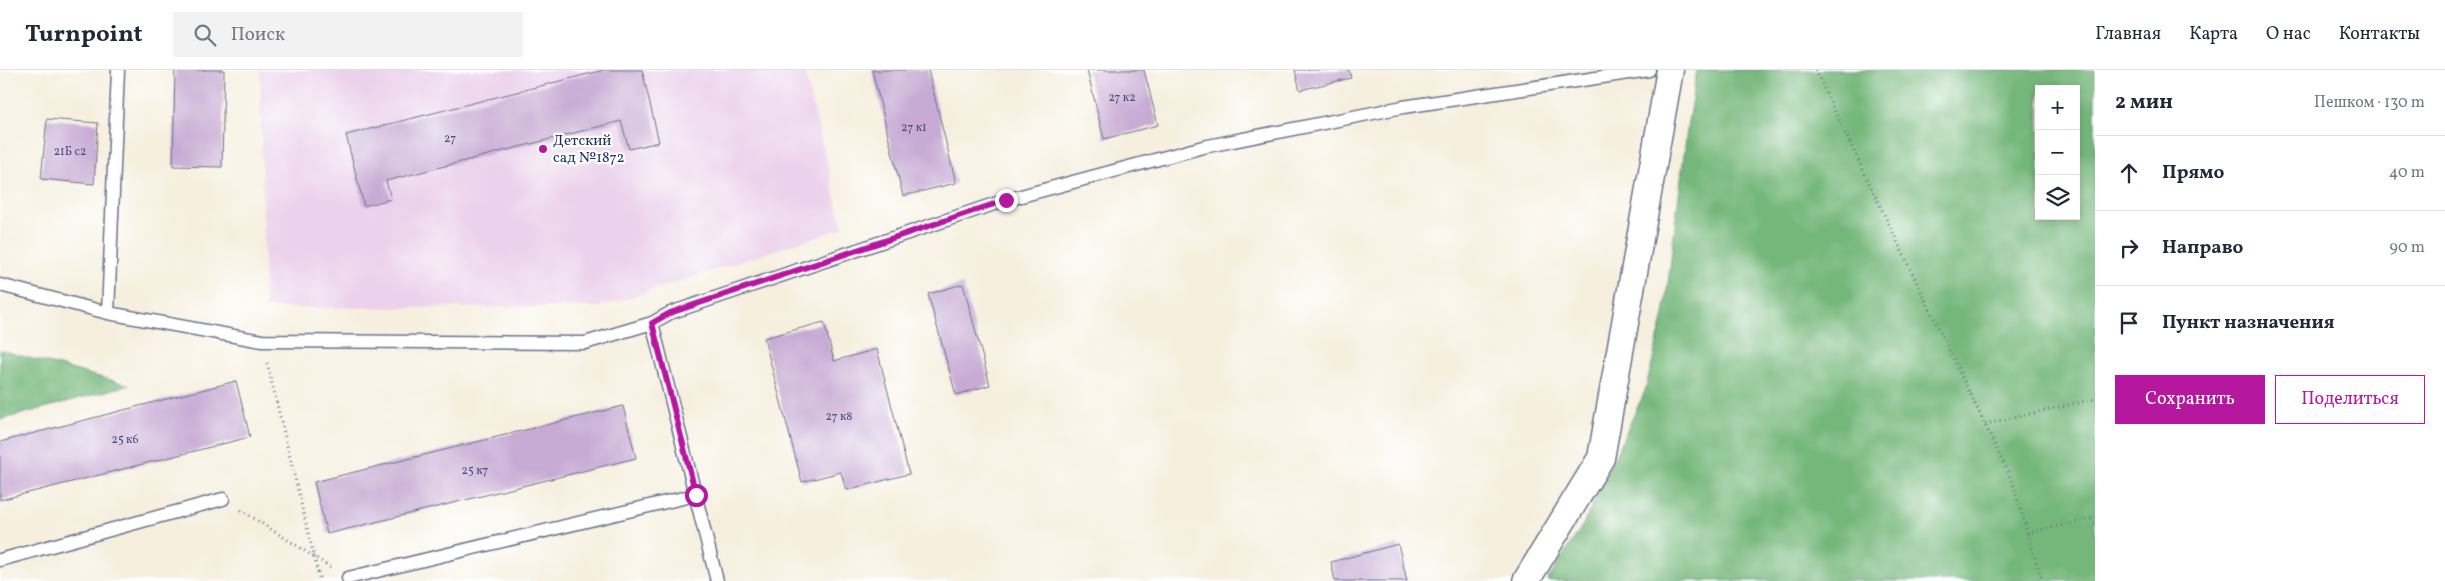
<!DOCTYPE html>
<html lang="ru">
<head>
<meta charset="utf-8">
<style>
	:root { --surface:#fff; --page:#f2f2f3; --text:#1f2937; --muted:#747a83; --line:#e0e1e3; --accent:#b5179e }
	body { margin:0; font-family:Vollkorn,serif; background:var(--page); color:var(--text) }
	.controls { position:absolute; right:15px; top:15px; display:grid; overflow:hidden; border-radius:0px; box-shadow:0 2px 8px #0003 }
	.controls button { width:45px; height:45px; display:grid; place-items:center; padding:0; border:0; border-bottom:1px solid var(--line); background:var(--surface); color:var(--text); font:25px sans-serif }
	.stop { position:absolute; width:15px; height:15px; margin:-11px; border:4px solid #b5179e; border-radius:50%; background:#fff }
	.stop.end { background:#b5179e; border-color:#fff; box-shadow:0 1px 5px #0008 }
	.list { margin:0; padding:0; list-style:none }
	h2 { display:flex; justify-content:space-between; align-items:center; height:65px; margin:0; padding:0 20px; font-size:21px }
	h2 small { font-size:16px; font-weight:400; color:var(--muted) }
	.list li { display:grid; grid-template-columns:32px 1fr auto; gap:15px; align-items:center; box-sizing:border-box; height:75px; padding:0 20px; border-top:1px solid var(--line) }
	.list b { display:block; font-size:19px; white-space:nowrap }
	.list em { font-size:16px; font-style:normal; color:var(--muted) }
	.actions { display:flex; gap:10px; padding:15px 20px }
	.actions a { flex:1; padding:11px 0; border:1px solid var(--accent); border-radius:0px; text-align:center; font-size:18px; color:var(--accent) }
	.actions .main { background:var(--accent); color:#fff }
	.icon { flex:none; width:28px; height:28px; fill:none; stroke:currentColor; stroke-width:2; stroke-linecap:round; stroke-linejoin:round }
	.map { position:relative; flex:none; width:2095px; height:511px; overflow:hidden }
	header { display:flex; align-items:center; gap:30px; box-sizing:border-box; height:70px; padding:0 25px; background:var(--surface); border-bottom:1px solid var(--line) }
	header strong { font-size:24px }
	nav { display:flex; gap:28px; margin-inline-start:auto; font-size:18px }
	.search { width:350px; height:45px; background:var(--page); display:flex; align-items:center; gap:12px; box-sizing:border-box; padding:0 18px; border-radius:0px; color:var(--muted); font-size:19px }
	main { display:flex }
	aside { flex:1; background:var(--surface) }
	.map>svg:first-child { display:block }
	.built { fill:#ebd1eb }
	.forest { fill:#75b77a; stroke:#48736c; fill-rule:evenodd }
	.building { fill:#c7abd4 }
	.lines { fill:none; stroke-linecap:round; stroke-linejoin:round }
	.service-casing { stroke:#68728b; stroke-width:15 }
	.minor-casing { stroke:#68728b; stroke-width:29 }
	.path { stroke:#68728b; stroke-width:3; stroke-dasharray:1 4; stroke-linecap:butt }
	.service { stroke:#fff; stroke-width:12 }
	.minor { stroke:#fff; stroke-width:26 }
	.route { stroke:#b5179e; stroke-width:6 }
	.poi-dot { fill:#b5179e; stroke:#fff; stroke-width:2 }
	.labels { text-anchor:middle; stroke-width:4.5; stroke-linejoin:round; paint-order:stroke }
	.number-label { font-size:12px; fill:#464e7c }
	.poi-label { font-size:15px; fill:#1b2f5e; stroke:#fff; text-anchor:start }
</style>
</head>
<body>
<header>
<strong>Turnpoint</strong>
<div class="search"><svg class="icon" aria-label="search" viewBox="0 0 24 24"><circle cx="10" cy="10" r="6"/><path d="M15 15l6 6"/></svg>Поиск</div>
<nav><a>Главная</a><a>Карта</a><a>О нас</a><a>Контакты</a></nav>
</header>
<main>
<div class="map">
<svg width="2095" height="511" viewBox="0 0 2095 511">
	<rect width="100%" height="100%" fill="#fff"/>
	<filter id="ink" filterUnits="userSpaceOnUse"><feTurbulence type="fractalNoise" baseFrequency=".02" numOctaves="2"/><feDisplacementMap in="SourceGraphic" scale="10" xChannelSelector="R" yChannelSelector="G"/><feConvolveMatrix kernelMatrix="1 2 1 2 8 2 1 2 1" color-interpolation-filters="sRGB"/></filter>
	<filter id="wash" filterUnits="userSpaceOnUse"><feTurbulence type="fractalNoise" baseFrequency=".0096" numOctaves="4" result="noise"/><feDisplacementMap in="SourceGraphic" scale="20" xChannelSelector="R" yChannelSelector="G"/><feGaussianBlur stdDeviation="1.12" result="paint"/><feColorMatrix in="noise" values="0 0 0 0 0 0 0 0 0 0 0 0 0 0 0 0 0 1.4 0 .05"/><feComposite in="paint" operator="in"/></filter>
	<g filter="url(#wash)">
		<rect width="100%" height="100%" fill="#f6efde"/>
		<path class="built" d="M260,0H804L843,158L600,237L265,238Z"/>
		<path class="forest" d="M1697,0H2095V511H1547L1584,453L1645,321L1664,245L1688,52ZM2039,19H2076V146H2039Z
			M0,280L129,315L0,350Z"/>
		<g id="blocks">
			<path class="building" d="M175,0H224L222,97L173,96Z
				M604,0H642L659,72L629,79L621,51L386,111L391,129L364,136L346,65Z
				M872,0H928L956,113L903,126Z
				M1087,0H1144L1158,55L1104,69Z
				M1295,0H1349L1351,8L1300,20Z
				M47,49L98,53L94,114L41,109Z
				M963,214L990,315L956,325L928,224Z
				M824,252L834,291L877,279L909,404L846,420L841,402L802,412L764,268Z
				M236,311L250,367L0,430V372Z
				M623,336L636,388L327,464L314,412Z
				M1398,474L1407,511H1335L1331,492Z"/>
		</g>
	</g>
	<g filter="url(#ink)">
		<use href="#blocks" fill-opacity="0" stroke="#68728b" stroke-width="1"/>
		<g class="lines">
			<defs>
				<path id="service" d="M0,215L108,243L262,271L585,273L652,253L670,243L1006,130L1203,77L1403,37L1649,0
					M108,243L118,0
					M652,253L717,511
					M0,490L223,429
					M348,508L695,425"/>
				<path id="minor" d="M1526,511L1601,388L1670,0"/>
			</defs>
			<use href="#service" class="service-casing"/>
			<use href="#minor" class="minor-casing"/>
			<path class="path" d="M1815,0L2012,411L2042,511
				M267,293L320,511
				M1985,354L2095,329
				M241,440L330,497
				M2027,463L2095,448"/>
			<use href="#service" class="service"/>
			<use href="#minor" class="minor"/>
		</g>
	</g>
	<g class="lines" filter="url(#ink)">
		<path class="route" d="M696,425L652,253L670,243L1006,130"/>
	</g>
	<circle class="poi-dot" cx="543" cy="79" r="5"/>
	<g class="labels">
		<g class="number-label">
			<text x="1122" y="31">27 к2</text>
			<text x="914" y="61">27 к1</text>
			<text x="450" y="72">27</text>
			<text x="70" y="85">21Б с2</text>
			<text x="839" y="350">27 к8</text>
			<text x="125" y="373">25 к6</text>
			<text x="475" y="404">25 к7</text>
		</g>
		<g class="poi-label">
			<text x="553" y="75">Детский<tspan x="553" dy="17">сад №1872</tspan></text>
		</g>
	</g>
</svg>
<div class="controls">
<button>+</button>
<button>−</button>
<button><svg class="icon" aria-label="layers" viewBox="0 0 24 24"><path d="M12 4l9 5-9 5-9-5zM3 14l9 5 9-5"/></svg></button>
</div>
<div class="stop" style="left:696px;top:425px"></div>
<div class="stop end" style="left:1006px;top:130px"></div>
</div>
<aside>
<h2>2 мин<small>Пешком · 130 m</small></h2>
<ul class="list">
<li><svg class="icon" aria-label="ahead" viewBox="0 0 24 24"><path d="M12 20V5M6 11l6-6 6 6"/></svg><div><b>Прямо</b></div><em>40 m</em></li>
<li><svg class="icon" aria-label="right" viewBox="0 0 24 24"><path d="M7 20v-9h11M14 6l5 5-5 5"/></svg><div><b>Направо</b></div><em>90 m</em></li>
<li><svg class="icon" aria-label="arrive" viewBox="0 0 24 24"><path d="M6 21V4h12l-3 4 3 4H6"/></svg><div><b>Пункт назначения</b></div></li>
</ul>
<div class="actions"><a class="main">Сохранить</a><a>Поделиться</a></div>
</aside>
</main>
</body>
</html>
